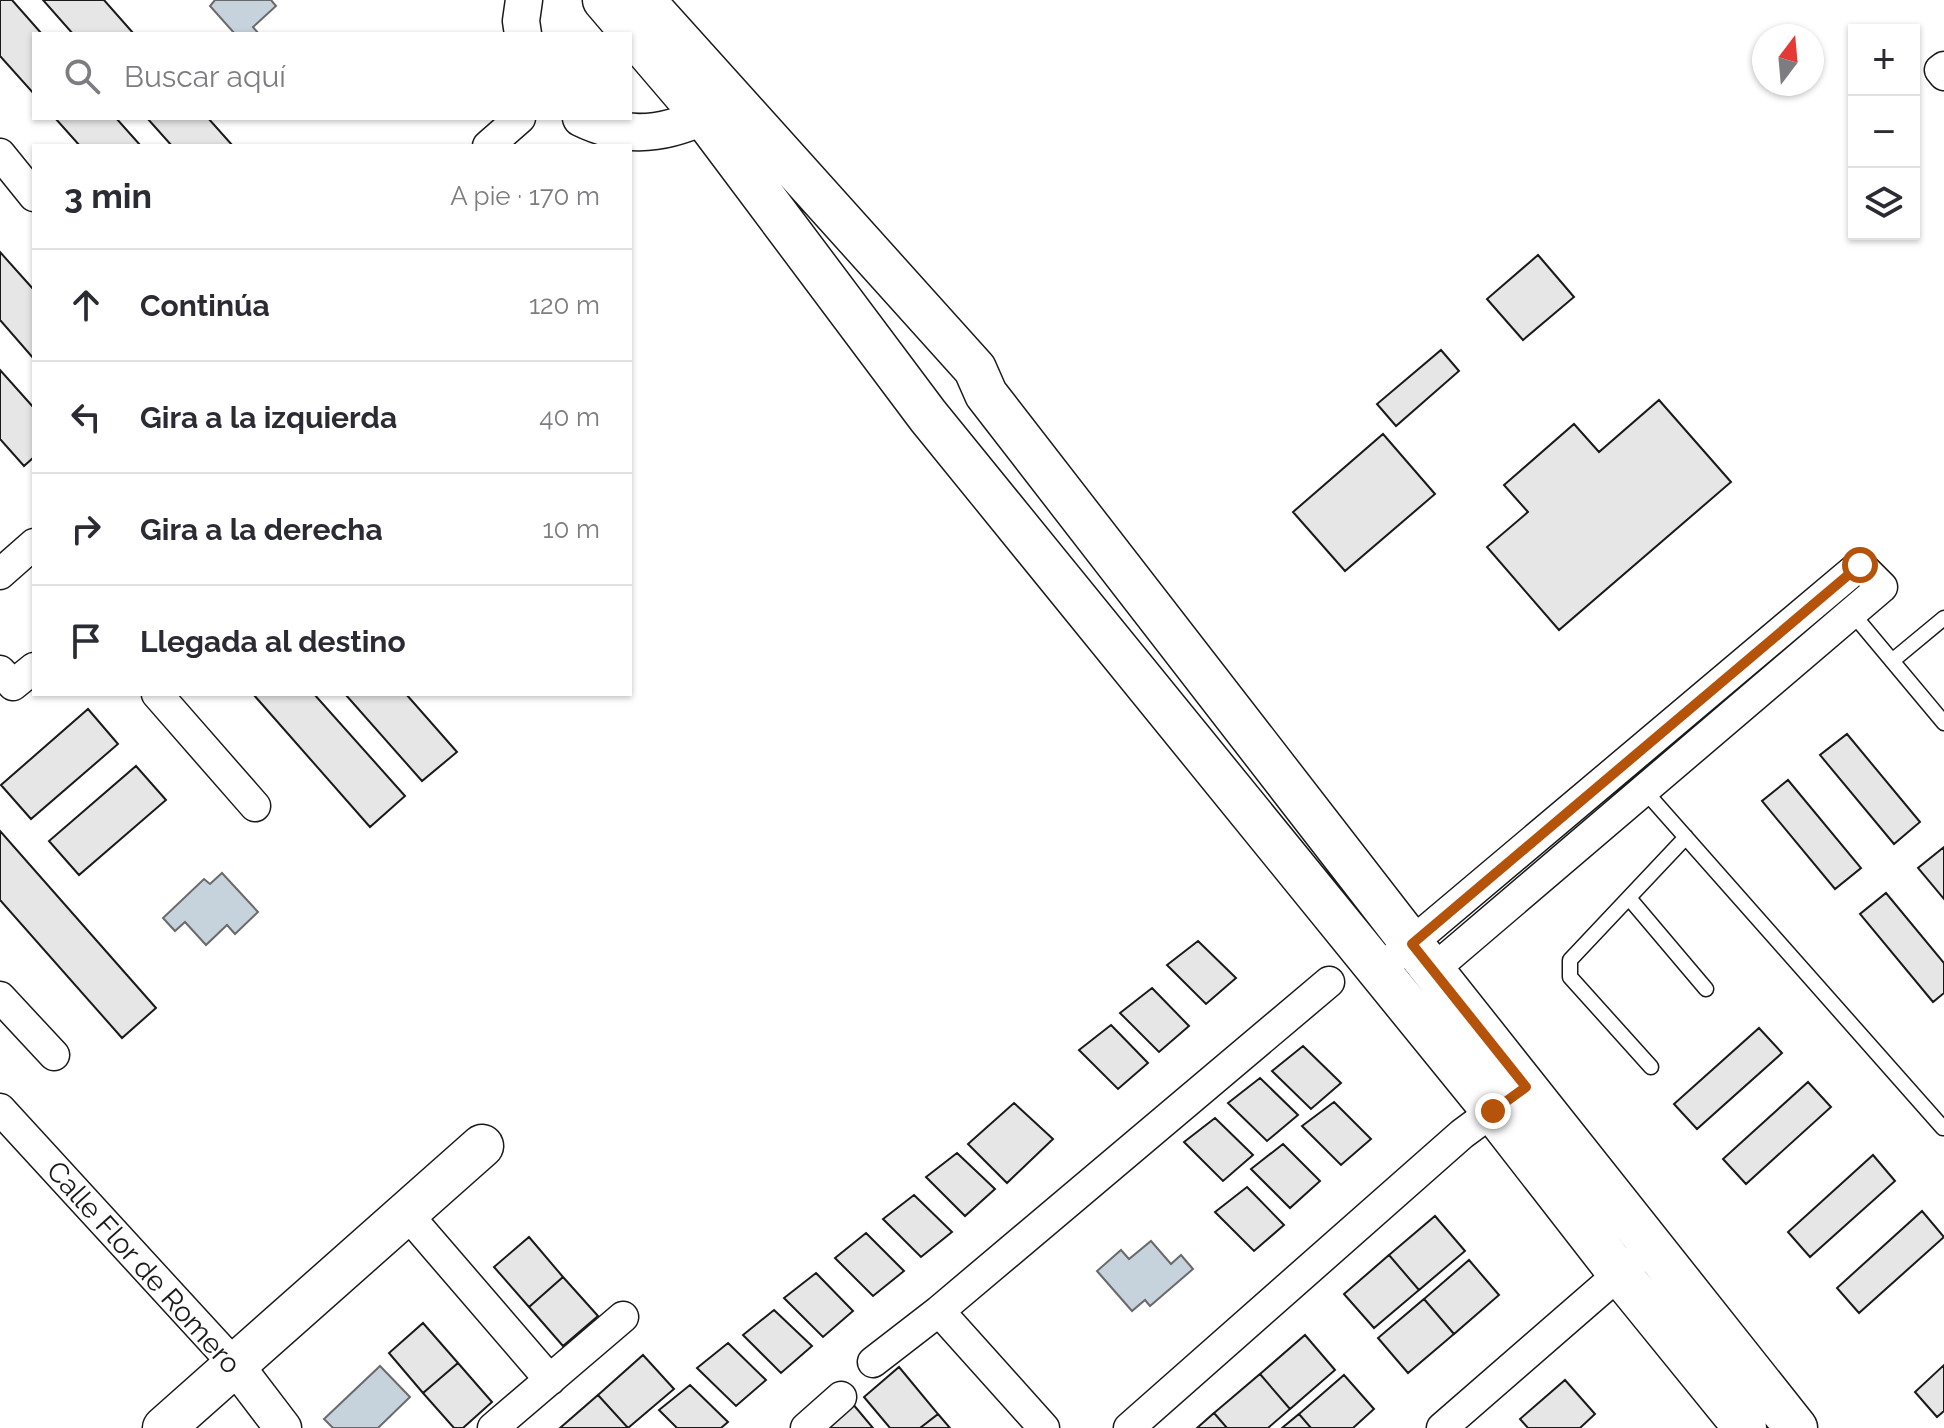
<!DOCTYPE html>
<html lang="es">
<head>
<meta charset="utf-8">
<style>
	:root { --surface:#fff; --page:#f2f2f3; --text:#2b2b33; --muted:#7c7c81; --line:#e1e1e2 }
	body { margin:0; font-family:Raleway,sans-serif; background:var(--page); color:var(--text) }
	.controls { position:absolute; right:24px; top:24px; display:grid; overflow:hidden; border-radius:0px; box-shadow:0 2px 6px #0004 }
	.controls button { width:72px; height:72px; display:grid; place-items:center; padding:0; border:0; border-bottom:2px solid var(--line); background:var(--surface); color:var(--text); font:40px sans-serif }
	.compass { position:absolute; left:1752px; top:24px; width:72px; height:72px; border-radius:50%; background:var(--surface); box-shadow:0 2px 6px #0004; rotate:16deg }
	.stop { position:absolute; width:24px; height:24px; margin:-18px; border:6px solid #b45309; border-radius:50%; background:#fff }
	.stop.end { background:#b45309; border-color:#fff; box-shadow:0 2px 8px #0008 }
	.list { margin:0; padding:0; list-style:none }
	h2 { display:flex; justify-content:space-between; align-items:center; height:104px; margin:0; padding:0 32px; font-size:34px }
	h2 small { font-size:26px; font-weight:400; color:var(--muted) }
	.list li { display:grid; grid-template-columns:52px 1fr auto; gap:24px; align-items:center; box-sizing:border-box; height:112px; padding:0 32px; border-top:2px solid var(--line) }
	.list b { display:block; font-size:30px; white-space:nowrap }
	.list em { font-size:26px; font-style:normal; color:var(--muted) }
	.icon { flex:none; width:44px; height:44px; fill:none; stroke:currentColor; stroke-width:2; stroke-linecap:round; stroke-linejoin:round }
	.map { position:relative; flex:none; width:1944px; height:1428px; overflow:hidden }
	.search { position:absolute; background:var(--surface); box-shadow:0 2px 6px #0004; left:32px; top:32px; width:600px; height:88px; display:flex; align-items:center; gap:20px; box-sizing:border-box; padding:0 28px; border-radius:0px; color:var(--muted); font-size:30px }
	.panel { position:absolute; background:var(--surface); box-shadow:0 2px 6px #0004; left:32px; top:144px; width:600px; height:552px; border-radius:0px }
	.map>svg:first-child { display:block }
	.water { fill:#c6d2dc; stroke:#6a6a6a; stroke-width:2 }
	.building { fill:#e6e6e6; stroke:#1a1a1a; stroke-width:2 }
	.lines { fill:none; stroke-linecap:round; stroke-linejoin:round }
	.service-casing { stroke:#1a1a1a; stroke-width:17 }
	.minor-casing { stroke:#1a1a1a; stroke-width:33 }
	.tertiary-casing { stroke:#1a1a1a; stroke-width:39 }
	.secondary-casing { stroke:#1a1a1a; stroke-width:45 }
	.service { stroke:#fff; stroke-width:14 }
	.minor { stroke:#fff; stroke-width:30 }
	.tertiary { stroke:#fff; stroke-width:36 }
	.secondary { stroke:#fff; stroke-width:42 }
	.route { stroke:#b45309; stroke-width:10 }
	.labels { text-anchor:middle; stroke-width:6; stroke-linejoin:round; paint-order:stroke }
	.street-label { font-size:28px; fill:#1a1a1a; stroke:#fff }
</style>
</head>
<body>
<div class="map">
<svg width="1944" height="1428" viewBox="0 0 1944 1428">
	<rect width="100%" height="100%" fill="#fff"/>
	<path class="water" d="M215,0H271L276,6L253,27L259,34H235L210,6Z
		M222,873L258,912L235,934L227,925L206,945L185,922L175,931L163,918L204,879L210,884Z
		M1151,1241L1171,1264L1181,1255L1193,1269L1150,1306L1145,1300L1132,1311L1097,1271L1121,1250L1129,1259Z
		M380,1366L410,1397L378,1428H333L324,1419Z"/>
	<path class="building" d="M0,0H12L42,34H34V94L0,56Z
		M43,0H104L134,34H73Z
		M55,118H116L141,146H80Z
		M147,118H208L233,146H172Z
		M0,252L34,290V359L0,320Z
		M1538,255L1574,297L1523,340L1487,299Z
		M1441,350L1459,371L1396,426L1377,404Z
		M0,370L34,408V457L24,466L0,439Z
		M1659,400L1731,482L1559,630L1487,547L1528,512L1504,485L1574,424L1599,452Z
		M1383,434L1435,494L1345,571L1293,512Z
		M253,694H314L405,796L370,827Z
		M345,694H406L457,752L422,781Z
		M88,709L118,744L31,819L1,785Z
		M1847,734L1920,822L1894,844L1820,755Z
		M136,766L166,800L79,875L49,841Z
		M1788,780L1861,868L1835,889L1762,801Z
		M0,831L156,1008L122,1038L0,900Z
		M1944,847V899L1918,868Z
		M1886,893L1944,963V993L1933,1002L1860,914Z
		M1198,941L1236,978L1206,1004L1167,965Z
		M1152,988L1189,1026L1159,1052L1120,1013Z
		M1111,1025L1148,1063L1118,1089L1079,1050Z
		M1759,1028L1782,1053L1697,1129L1674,1104Z
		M1303,1046L1341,1083L1311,1109L1272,1071Z
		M1260,1078L1298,1115L1267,1141L1228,1103Z
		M1808,1082L1831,1107L1746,1184L1723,1159Z
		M1334,1102L1371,1139L1341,1165L1302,1126Z
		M1014,1103L1053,1139L1007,1183L968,1144Z
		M1215,1118L1253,1155L1223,1181L1184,1142Z
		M1283,1144L1320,1181L1290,1208L1251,1169Z
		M957,1153L995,1189L965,1216L926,1177Z
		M1873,1155L1895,1181L1810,1257L1788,1232Z
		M1247,1187L1284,1225L1254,1251L1215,1212Z
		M914,1195L952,1232L921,1257L883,1219Z
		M1922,1211L1944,1237L1859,1313L1837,1288Z
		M1435,1216L1465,1251L1419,1290L1389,1255Z
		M866,1233L904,1271L873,1296L835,1258Z
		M529,1237L563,1277L529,1307L494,1267Z
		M1389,1255L1419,1290L1374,1328L1344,1294Z
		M1469,1260L1499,1295L1454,1334L1424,1299Z
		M816,1273L853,1311L823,1337L784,1298Z
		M563,1277L598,1316L563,1346L529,1307Z
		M1424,1299L1454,1334L1408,1373L1378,1338Z
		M774,1310L812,1346L781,1373L743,1335Z
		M423,1323L458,1363L423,1393L389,1353Z
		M1305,1335L1335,1370L1290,1409L1260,1374Z
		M728,1343L766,1380L736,1406L697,1368Z
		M643,1355L674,1389L628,1428L598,1395Z
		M458,1363L492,1402L463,1428H454L423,1393Z
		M1944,1365V1411L1937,1417L1915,1392Z
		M899,1367L938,1414L920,1428H890L864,1397Z
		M1260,1374L1290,1409L1268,1428H1227L1214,1413Z
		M1344,1375L1374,1409L1353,1428H1311L1299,1414Z
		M1565,1380L1595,1414L1580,1428H1528L1520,1419Z
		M690,1385L728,1422L721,1428H677L659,1410Z
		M598,1395L628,1428H560Z
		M852,1403L873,1428H822Z
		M1214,1413L1227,1428H1197Z
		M938,1414L950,1428H920Z
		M1299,1414L1311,1428H1282Z"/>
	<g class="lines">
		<defs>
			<path id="service" d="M1852,613L1944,723
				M1892,661L1944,618
				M1644,790L1943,1128
				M1629,898L1706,989
				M1651,1067L1570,977V960L1686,837"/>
			<path id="minor" d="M1944,67L1940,70L1944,75
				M488,146L520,118
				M0,154L34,196
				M0,574L34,544
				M0,671L13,685L34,668
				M157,694L255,806
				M1396,956L1860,565L1882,587L1433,970
				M0,997L54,1055
				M0,1109L235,1365
				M407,1214L550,1380
				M939,1311L1044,1428
				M873,1362L939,1311L1329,982
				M493,1428L623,1317
				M806,1428L841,1397
				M1129,1428L1462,1134L1508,1100
				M1442,1428L1634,1261"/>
			<path id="tertiary" d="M523,34L521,21L524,0
				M581,118C634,144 678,131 727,105
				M235,1365L283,1428"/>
			<path id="secondary" d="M604,0L704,117L928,416L1493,1111L1619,1273L1745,1428
				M643,0L975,369L986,394L1412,944L1796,1428
				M164,1428L482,1146"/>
		</defs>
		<use href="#service" class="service-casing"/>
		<use href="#minor" class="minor-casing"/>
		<use href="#tertiary" class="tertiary-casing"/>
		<use href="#secondary" class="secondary-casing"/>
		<use href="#service" class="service"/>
		<use href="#minor" class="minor"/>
		<use href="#tertiary" class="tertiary"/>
		<use href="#secondary" class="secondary"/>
	</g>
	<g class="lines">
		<path class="route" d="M1493,1111L1526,1087L1412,944L1860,565"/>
	</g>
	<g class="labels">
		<g class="street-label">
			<text transform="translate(144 1267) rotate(48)" y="10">Calle Flor de Romero</text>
		</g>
	</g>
</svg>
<div class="controls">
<button>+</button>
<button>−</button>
<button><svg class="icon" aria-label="layers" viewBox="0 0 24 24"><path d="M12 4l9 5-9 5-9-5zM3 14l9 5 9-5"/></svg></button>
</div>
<svg class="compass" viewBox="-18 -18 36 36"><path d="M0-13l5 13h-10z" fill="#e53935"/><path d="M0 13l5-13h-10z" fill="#7c7c81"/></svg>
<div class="stop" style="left:1860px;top:565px"></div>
<div class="stop end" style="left:1493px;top:1111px"></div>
<div class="search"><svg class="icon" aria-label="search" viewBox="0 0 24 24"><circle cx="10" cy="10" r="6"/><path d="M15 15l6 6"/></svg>Buscar aquí</div>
<section class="panel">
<h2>3 min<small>A pie · 170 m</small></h2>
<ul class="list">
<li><svg class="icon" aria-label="ahead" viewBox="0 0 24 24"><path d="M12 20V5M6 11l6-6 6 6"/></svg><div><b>Continúa</b></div><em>120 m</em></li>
<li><svg class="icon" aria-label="left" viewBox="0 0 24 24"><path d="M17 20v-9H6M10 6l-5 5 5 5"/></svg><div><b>Gira a la izquierda</b></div><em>40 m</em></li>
<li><svg class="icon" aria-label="right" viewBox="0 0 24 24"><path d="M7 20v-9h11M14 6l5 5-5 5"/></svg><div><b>Gira a la derecha</b></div><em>10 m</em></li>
<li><svg class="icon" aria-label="arrive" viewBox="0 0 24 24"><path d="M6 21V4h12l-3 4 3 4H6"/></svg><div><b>Llegada al destino</b></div></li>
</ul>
</section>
</div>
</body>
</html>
